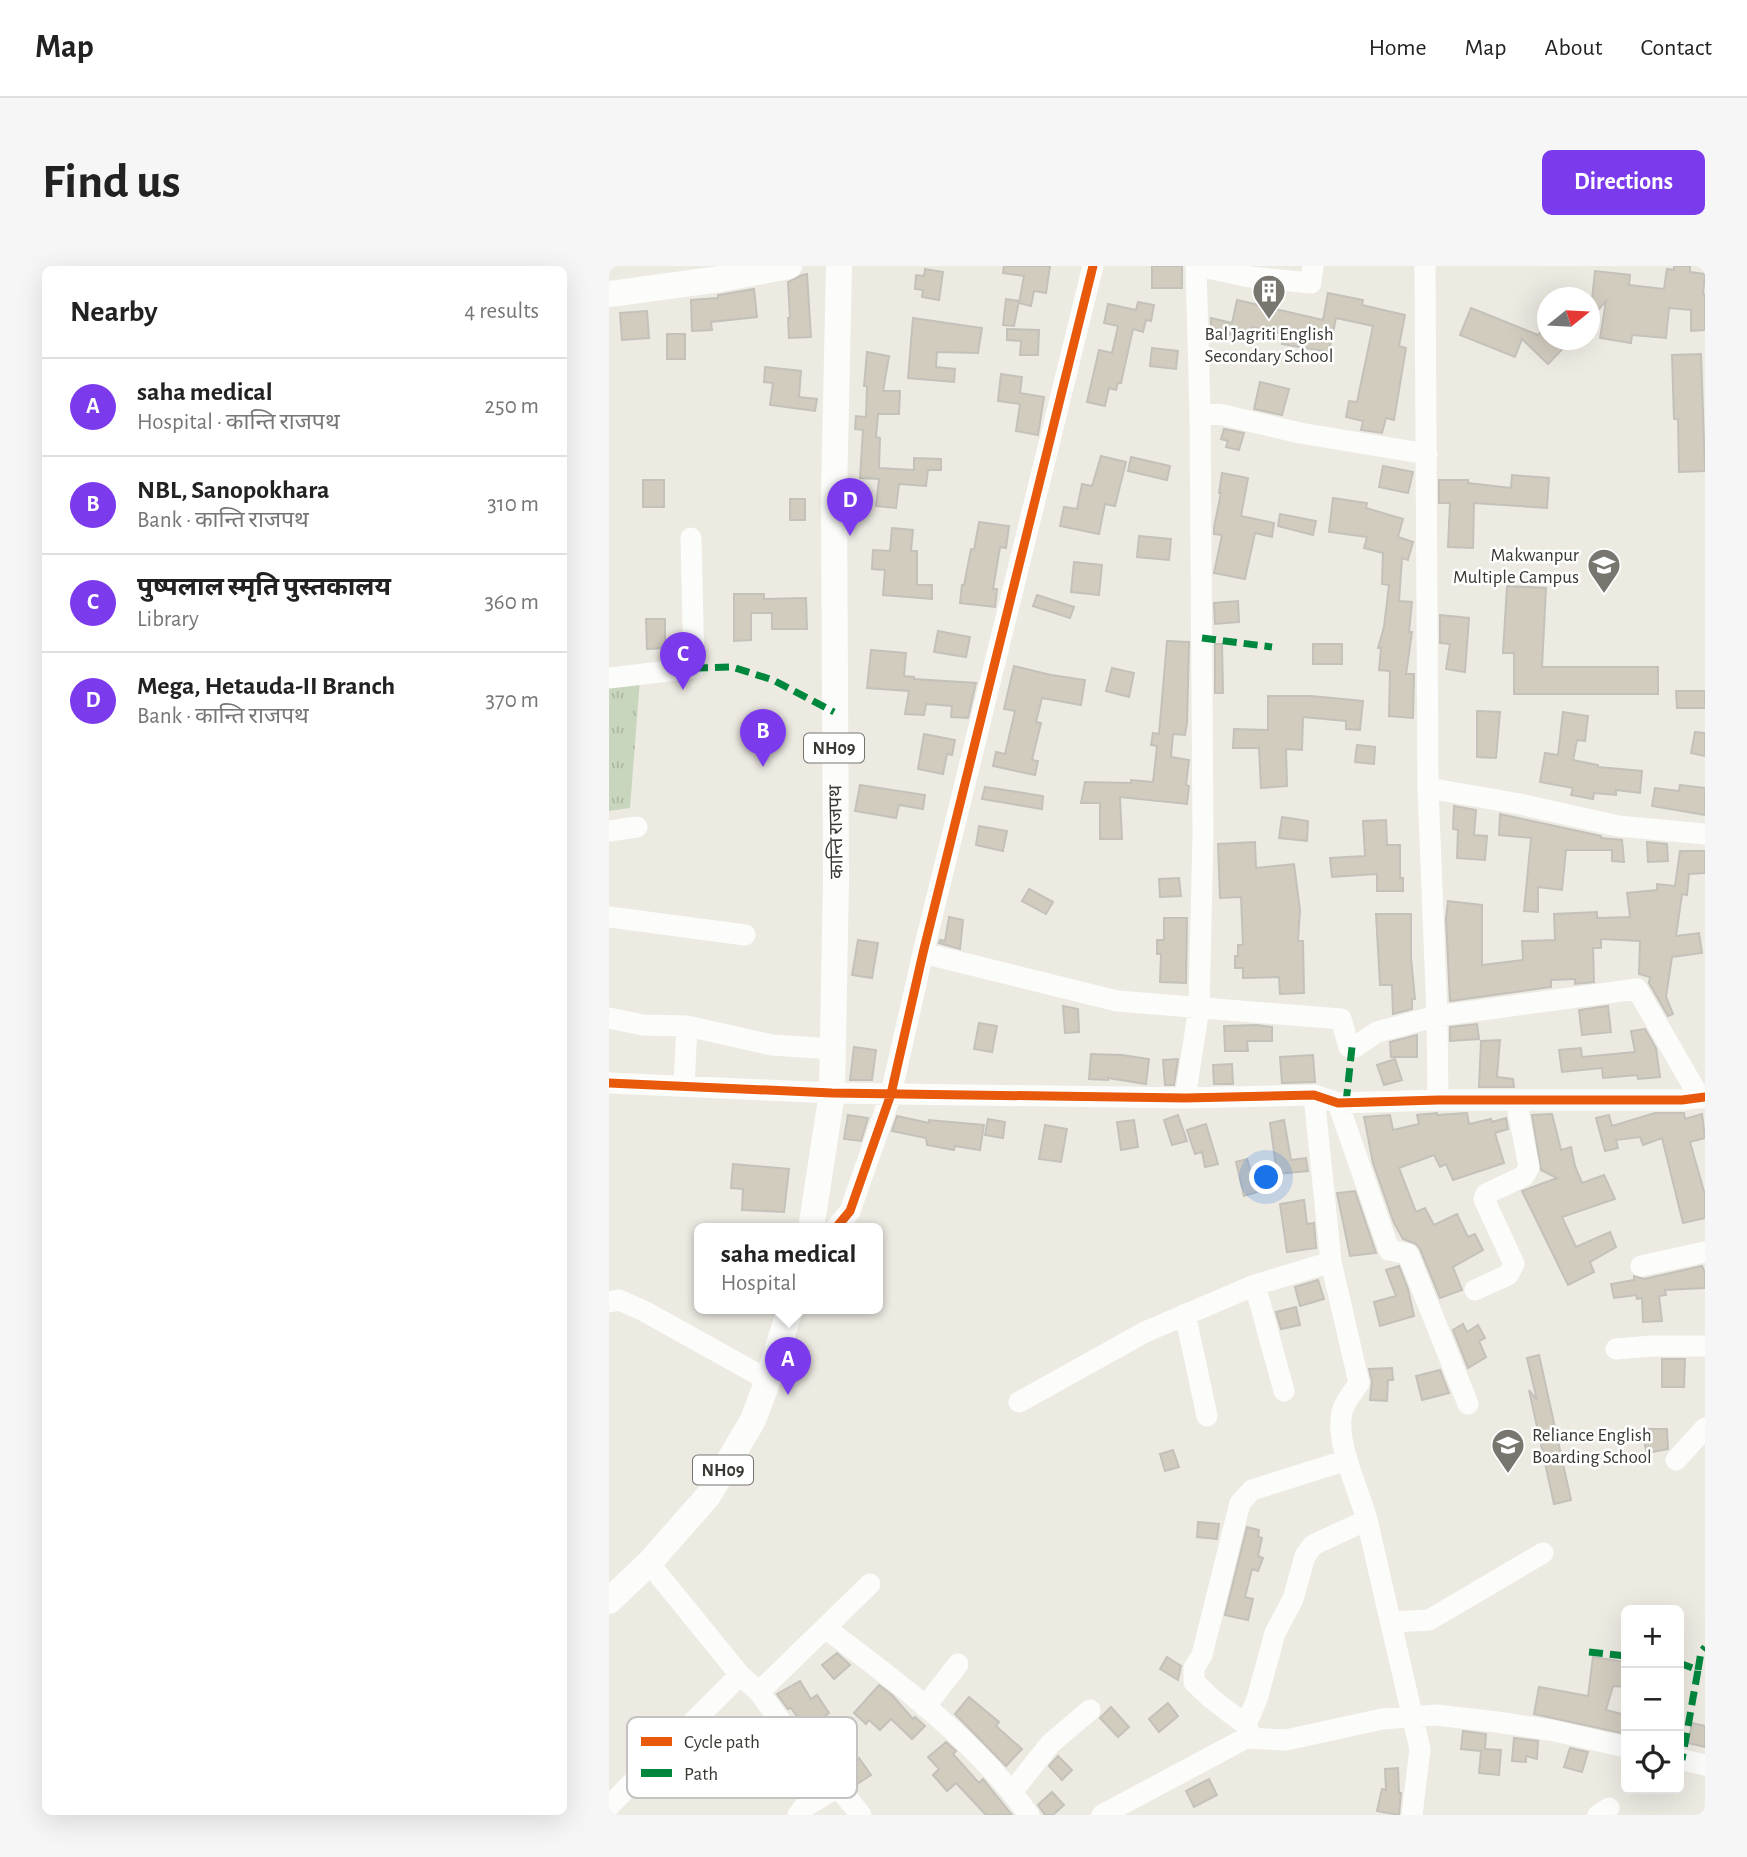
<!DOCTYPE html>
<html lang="en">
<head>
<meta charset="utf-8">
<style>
	:root { --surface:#fff; --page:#f6f6f6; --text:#222; --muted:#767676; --line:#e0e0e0; --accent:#7c3aed }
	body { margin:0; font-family:"Alegreya Sans","Noto Sans Devanagari",sans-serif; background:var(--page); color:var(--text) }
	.controls { position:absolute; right:21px; bottom:21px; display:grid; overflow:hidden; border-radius:10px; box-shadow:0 7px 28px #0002 }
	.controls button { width:63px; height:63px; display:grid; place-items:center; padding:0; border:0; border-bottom:2px solid var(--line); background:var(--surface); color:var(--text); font:35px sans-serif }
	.compass { position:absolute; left:928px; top:21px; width:63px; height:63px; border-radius:50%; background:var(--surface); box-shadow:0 7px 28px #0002; rotate:72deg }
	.you { position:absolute; left:658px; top:912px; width:24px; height:24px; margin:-18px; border:5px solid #fff; border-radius:50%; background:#1a73e8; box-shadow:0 0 0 10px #1a73e833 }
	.badge { display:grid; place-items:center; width:46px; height:46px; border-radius:50%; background:var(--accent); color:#fff; font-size:23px; font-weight:700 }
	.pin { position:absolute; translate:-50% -58px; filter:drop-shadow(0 2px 4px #0008) }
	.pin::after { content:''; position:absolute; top:37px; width:24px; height:21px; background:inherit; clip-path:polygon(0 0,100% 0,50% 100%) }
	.popup { position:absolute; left:85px; top:957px; width:189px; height:91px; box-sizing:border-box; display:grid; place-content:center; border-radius:10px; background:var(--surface); filter:drop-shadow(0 2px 5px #0005); font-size:23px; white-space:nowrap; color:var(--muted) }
	.popup b { font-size:26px; color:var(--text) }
	.popup::after { content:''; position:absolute; left:50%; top:100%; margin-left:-14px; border:14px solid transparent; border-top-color:var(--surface) }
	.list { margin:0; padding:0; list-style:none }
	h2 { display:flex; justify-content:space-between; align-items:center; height:91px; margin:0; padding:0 28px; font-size:30px }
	h2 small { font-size:23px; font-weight:400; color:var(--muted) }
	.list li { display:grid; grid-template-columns:46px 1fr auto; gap:21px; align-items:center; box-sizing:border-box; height:98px; padding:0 28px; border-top:2px solid var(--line) }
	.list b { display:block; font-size:26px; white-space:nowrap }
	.list p { margin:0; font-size:23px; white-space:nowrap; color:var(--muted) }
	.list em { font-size:23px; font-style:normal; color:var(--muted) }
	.icon { flex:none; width:38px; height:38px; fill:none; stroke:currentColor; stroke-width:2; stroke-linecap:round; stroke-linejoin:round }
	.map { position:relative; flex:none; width:1096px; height:1549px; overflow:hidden; border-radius:10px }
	header { display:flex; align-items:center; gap:42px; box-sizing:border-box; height:98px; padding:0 35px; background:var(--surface); border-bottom:2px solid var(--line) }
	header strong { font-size:33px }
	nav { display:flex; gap:38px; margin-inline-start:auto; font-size:24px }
	.intro { display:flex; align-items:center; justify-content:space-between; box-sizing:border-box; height:168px; padding:0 42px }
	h1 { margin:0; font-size:49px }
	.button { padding:18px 32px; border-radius:10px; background:var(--accent); color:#fff; font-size:24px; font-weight:700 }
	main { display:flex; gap:42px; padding:0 42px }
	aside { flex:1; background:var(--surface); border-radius:10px; box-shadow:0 7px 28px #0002 }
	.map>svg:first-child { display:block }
	.grass { fill:url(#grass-tufts) }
	.building { fill:#d2ccbf; stroke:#c4c1bb; stroke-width:2 }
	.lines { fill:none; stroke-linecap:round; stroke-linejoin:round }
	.minor { stroke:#fcfcfb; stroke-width:21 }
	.major { stroke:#fcfcfb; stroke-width:26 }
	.quiet { stroke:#00873e; stroke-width:7; stroke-dasharray:14 7; stroke-linecap:butt }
	.cycleway-casing { stroke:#fff; stroke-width:13 }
	.cycleway { stroke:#e8590c; stroke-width:9 }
	.labels { text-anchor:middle; stroke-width:5; stroke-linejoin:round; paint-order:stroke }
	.shield { fill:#fff; stroke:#757470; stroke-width:2 }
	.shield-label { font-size:18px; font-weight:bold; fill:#3a3832 }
	.poi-label { font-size:19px; fill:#3a3832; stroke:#fff }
	.street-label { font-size:19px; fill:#3a3832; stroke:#fff }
	.key { fill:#fff; stroke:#c4c3c2; stroke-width:2 }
	.key-label { font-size:19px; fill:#3a3832 }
</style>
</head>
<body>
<header>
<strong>Map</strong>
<nav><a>Home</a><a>Map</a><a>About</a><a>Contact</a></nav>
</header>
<div class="intro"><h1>Find us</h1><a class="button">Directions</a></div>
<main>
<aside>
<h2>Nearby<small>4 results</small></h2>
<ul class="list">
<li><span class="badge">A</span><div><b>saha medical</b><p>Hospital · कान्ति राजपथ</p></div><em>250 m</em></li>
<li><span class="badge">B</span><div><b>NBL, Sanopokhara</b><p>Bank · कान्ति राजपथ</p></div><em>310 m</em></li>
<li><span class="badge">C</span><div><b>पुष्पलाल स्मृति पुस्तकालय</b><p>Library</p></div><em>360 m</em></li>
<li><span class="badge">D</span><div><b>Mega, Hetauda-II Branch</b><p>Bank · कान्ति राजपथ</p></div><em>370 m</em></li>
</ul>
</aside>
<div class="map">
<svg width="1096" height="1549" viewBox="0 0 1096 1549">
	<defs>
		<pattern id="grass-tufts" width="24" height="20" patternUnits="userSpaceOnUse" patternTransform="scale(1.75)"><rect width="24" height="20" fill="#c9d6be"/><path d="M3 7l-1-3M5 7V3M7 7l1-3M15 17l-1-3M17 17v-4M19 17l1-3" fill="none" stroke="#adb8a4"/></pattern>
	</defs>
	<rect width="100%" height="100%" fill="#edeae2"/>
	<path class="grass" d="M31,413L21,542L0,545V415Z"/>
	<path class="building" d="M395,0H441L437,27L425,25L422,40L410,37L415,10L394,7Z
		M543,0H573V22H543Z
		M1065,0H1081V6L1096,8L1094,28H1096V64L1082,65V44L1060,42L1057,72L1023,69L1022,77L991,72L997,35L981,53L986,5L1021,9L1020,19L1055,23L1058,3L1065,4Z
		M316,3L334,6L330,34L313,31L314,24L306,23L307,9L315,10Z
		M198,8L202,71L180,72L179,52H181L179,16L193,9Z
		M145,23L148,51L102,56L103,64L83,65L82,34L109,32V29Z
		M719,27L754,34L753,39L796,49L790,80L797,82L785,154L777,152L773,167L752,164L754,155L737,151L740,135L748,136L764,60L727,52L720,86L673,78L675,68L643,61L641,73L602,64V52L623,57L628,34L714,54Z
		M397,33L410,35L405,60L394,59Z
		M529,36L545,39L542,55L537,54L534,66L524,63L512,117H509L507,124L500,122L496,140L478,136L490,84L503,87L509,60L495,57L499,38L527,44Z
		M862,42L929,69L939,59V74H962L939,98L913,73L906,91L851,69Z
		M38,45L40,72L13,74L11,47Z
		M304,52L373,62L369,87L328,86L327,101L346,103L345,116L299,112Z
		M398,63L430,64L429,89H411L412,75L398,74Z
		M58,68H76V93H58Z
		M543,82L569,85L567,103L541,100Z
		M258,86L280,90L274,125H291L290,148H269L267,171L271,172L270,202L305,204V192L332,193V204H319L317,220L290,218L287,242L267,240L270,213L251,212L254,164L246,163L247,150L257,151L258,120H255Z
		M1092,88L1096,205L1070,206L1069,153H1065L1063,89Z
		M156,101L192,105L190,131L208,133L206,145L161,139L164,117L155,116Z
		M392,108L413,111L411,127L435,131L429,169L407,165L411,138L389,135Z
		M651,116L680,123L673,149L645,143Z
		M615,163L635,167L630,184L617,181L619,175L612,173Z
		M492,190L517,196L506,240L496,238L490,268L451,260L455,241L468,243L473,218L483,220Z
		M522,191L561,200L558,214L519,205Z
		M774,200L804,206L799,227L770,221Z
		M613,207L639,212L632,250L665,257L663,271L646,267L636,313L605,307L613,269L605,268V261L612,227H610Z
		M903,209L940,212L938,242L865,237L864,282L839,281L841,237H830V214H859V217L902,222Z
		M34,214H55V241H34Z
		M724,232L758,237L757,242L794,253L789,271L804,276L799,294L793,292L790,335L803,336L800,366H803L797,408H805L804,452L780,450L781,405L770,404L772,382H769L775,361L780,319L773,318L774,287L755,282L758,271L720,266Z
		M181,233H196V254H181Z
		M671,248L707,255L704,269L669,260Z
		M370,256L400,260L397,282L391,281L384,323H388L386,341L351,337L353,319H355L362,283L365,284Z
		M283,262L304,264L302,285H308V319H323V333L274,329L276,304L263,303L264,284L281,285Z
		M530,270L562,273L560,294L528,291Z
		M465,296L493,299L490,329L462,326Z
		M898,320L937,322L933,401H1049V428H905V387H894Z
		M125,328H155V333L197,332L198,363H163V347H142V374L125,375Z
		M428,329L465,341L461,352L424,340Z
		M629,335L630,356L606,358L605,337Z
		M831,349L860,352L856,406L837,403L841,378L831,377Z
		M37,353H56V382L38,383Z
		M329,365L361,371L357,391L325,386Z
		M558,375L580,376L578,457L576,469L564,468L562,491L580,494L577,519L580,520L578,538L511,531L513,573H491V537H472L476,516L522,517V514L544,516L548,480L542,479L544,467L550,468Z
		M606,378H613L614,427H606Z
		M704,378H733V398H704Z
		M262,384L297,387L295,410L305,411V413L367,417L359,452L342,451L343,440L317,438L315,449L296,448L300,425L258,422Z
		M405,400L442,409L476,414L472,439L433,432L427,456L432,457L423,494L429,495L426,509L384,500L387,486L396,488L406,445L395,443Z
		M503,402L525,407L520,431L497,425Z
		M1067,425H1096V442H1068Z
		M659,430H702L754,435L751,464L737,463V455L694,451L693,484L677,483L678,520L652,522L650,482H624L625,463L659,464Z
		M868,445L891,446L887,492L868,491Z
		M954,446L979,450L976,475L968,474L964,494L989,499V501L1033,505L1031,527L1007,524V529L985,527L984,533L962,529L964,522L931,516L936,487L949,489Z
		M1086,466L1096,467V490L1082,487Z
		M315,468L346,474L343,489L338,488L334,508L309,503Z
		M748,479L766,481L765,498L746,496Z
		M251,519L316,529L314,543L290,539L287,552L246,545Z
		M1071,519L1096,522V549L1043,540L1046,522L1070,525Z
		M376,521L434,530L433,543L373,533Z
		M845,540L867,544L865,569L878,570L876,594L848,592L849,564L844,563Z
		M891,548L992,570V572L1013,574L1015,596L1003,595V584H957L953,624L929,621V646L915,645L922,572L890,569Z
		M673,551L699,555L698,575L670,572Z
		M777,554L778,579H791V612H794V625H768V608L723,611L721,592L756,590L754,555Z
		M370,560L398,565L394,585L367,579Z
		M646,576L647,602L685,598L691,644L689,675H694L695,727L671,728L670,711L634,712V702H626V690H629V679H634L632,631L611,632L609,578Z
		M1038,576L1058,578L1059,595L1039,596Z
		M1071,585H1096V607L1080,608L1078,629L1073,628L1067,670L1090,667L1093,687L1063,691L1057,731L1064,748L1059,750L1040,717L1041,711L1030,708L1031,675L992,673V682H984L985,716L966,718V713L942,714V721L841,735L837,653L839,635L873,639V699L914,694L913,675L946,674L945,648L988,646V652L1021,651L1018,627L1048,624V618L1066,620Z
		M570,612L572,630L551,631L550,613Z
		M420,623L444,636L437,648L413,635Z
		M767,648H802V692L806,733H803V743L784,748L783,719H771Z
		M340,651L354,654L351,683L330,677L331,674L336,675Z
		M555,652H578L577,717L551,716L552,688H548V674H555Z
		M249,674L269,677L263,712L243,709Z
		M454,740L469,743L470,766L456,767Z
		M999,740L1002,766L973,769L970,744Z
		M370,757L388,760L383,786L365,783Z
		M868,758L870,773L841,775V761Z
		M647,759L663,761V775H638L639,785H616L615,760Z
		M1036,763L1047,782L1051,811L1029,813L1028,809L994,812L993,802L953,806L950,784L972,782L973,791L1026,786L1022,765Z
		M808,769V791H782L781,776Z
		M891,774L888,811L904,813L905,821H870L872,775Z
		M245,781L267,784L263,814H241Z
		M482,788L513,789L540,793L537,818L499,812V814L480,813Z
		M704,789L706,816L673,817L671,791Z
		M569,793L565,819H556L554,794Z
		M786,793L793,814L775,819L768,799Z
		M623,798L624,818H605L604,799Z
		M828,847V849L858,847L860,858L882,853L883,856L897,852L899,863L886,867L895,897L844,914L837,898L831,901L825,889L790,902L807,946L816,942L825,959L848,948L859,971L866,968L874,984L844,1001L853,1024L831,1032L811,983L807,978L794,973L785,957L764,897L755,851L781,849L784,864L810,858L808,849Z
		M1046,847H1075L1076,853L1093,848L1096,872L1081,876L1096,929V952L1074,957L1053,872L1034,879L1031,871L1007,874L1009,882L996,885L987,852L1000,849L1003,860Z
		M943,848L952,884L962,881L966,900L973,917L995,909L1006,933L953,951L967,981L1001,966L1007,981L981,996L985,1006L959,1019L913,925L948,912L932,904L923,849Z
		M239,849L259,852L252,875L235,873Z
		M569,849L578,875L563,879L555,854Z
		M288,850L320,857V854L375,859L371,884L346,880L345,884L318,879L317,872L283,865Z
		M379,853L396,856L394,872L376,869Z
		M525,854L529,881L512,884L508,856Z
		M675,854L682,894L697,892L699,905L668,908L661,857Z
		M597,858L609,898L596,901L593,886L586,888L578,864Z
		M436,859L458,863L452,896L430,893Z
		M638,893L648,926L635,930L627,896Z
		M124,898L180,903L175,946L133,944L134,923L122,922Z
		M746,925L767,987L741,990L728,927Z
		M695,934L698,958L705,957L707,982L678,986L671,938Z
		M790,1000L799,1023L805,1050L771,1060L765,1036L787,1030L777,1004Z
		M1093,1000L1096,1006V1022L1056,1024L1057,1029L1050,1030L1053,1055L1034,1056L1033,1032L1028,1033L1027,1029L1005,1032L1002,1018L1025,1014V1010L1035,1013Z
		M709,1014L715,1033L691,1040L686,1021Z
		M687,1041L691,1059L672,1063L667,1046Z
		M854,1058L858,1066L869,1059L876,1072L870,1075L877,1091L859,1102L844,1064Z
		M930,1089L962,1234L945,1238L920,1124L928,1134L918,1092Z
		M1053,1093H1076L1075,1121H1053Z
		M783,1102L784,1114H779L778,1135L761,1134L763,1115L760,1103Z
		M831,1104L840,1127L813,1134L807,1110Z
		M1040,1163H1058L1059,1183L1038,1187L1035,1175L1041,1174Z
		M564,1184L570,1201L556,1205L551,1188Z
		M589,1256L610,1258L608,1273L588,1271Z
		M638,1261L650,1264L649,1271L653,1272L649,1290L654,1292L649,1305L643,1303L636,1331L644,1333L639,1354L616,1349Z
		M228,1387L241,1399L225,1413L213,1399Z
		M558,1391L572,1400L569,1414L551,1403Z
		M984,1391L1017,1396V1421L1004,1420L997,1444L1017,1449V1468L925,1448L930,1421L979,1430Z
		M191,1415L202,1433L208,1429L220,1447L197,1463L182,1442L179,1443L168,1428Z
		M270,1419L283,1429L304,1453L306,1451L316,1460L303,1473L282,1453L271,1464L260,1454L257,1458L245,1447Z
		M360,1431L390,1456L387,1460L413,1483L397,1500L346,1448Z
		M559,1437L569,1450L550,1466L540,1453Z
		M502,1441L520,1461L509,1471L491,1452Z
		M1083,1457L1096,1460V1481L1079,1477Z
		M854,1465L877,1468L876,1483L892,1484L890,1509L870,1507L872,1485L852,1483Z
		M905,1472L929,1475L928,1493L917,1490V1496L903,1495Z
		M337,1476L347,1485L344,1488L370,1517L374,1513L403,1549H377L347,1517L338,1525L324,1509L330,1503L319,1491Z
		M236,1480L247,1494L250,1492L262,1509L245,1520L222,1491Z
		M961,1482L979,1486L973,1506L955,1501Z
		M449,1490L463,1504L453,1514L440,1500Z
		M789,1502L790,1527H792L790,1549L768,1545L773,1523L777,1524L776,1503Z
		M600,1513L608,1529L585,1541L577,1525Z
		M443,1526L455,1539L444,1549H436L429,1539Z"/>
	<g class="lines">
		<path class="minor" d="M589,0L641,11L702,17L704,0
			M816,0L819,522L828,750L829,834
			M591,147L614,149L691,167L818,188
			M0,412L85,402L82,272
			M819,522L911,538L1009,560L1096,568
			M0,565L28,561
			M0,651L136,669
			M314,687L508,735L732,753L740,781H746L768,766L828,750L1028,723L1091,832
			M0,752L34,759L78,760L163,779L224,783
			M0,817L223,827L576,832L705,829L729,837L829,834H1073L1096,831
			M75,819L78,760
			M705,829L722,996L750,1117C745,1125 735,1136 733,1146C726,1177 750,1224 758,1254L811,1483L803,1549
			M576,832L590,742L594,568L591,147L587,0
			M729,837L780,984L799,988L859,1138
			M226,963L241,945L282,828L314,687L484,0
			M1032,1000L1096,986
			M866,1024L899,1009L905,998L875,933L877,928L915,910L920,901L907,834
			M0,1036L10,1034L35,1045L159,1114
			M576,1048L598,1150
			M1007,1083L1043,1080H1096
			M675,1125L646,1019L722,996
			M410,1136L536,1066L646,1019
			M1067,1194L1096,1162
			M40,1297L131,1409L150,1426L195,1487L229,1521L252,1549
			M783,1356L820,1354L934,1287
			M216,1362C288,1415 368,1476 420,1549
			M150,1426L261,1318
			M316,1441L349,1398
			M637,1459L648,1433L666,1367L684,1333L696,1290L704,1279L758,1254
			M643,1472L637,1459L603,1433L585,1416V1402L593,1389L631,1237L643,1224L738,1194
			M1070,1493L1096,1499
			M403,1526L441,1478L481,1444
			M0,1540L131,1409
			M189,1549L194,1542L229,1521
			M493,1549L637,1472L677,1474L773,1453L827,1449L888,1456L941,1464L1017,1481
			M989,1549L1000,1542"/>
		<path class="major" d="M0,28L111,13L180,0
			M202,963L223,827L227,615L225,229L230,0
			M0,1335L40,1297L99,1230L144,1154L159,1114L181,1043"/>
		<path class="quiet" d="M593,372L663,381
			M85,402L123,401L164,414L225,446
			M737,837L743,781
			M980,1386L1017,1390
			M1070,1397L1089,1404L1073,1494
			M1089,1404L1092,1386L1096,1381"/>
		<defs>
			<path id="cycleway" d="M0,817L223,827L576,832L705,829L729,837L829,834H1073L1096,831
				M226,963L241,945L282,828L314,687L484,0"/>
		</defs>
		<use href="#cycleway" class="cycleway-casing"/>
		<use href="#cycleway" class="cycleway"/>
	</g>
	<defs>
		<symbol id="building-pin" viewBox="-11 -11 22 30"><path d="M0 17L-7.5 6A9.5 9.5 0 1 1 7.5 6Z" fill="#797670" stroke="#fff"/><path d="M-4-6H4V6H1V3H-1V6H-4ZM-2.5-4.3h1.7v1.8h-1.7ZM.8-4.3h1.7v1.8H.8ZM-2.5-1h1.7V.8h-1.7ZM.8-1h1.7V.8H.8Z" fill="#fff"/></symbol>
		<symbol id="university-pin" viewBox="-11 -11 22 30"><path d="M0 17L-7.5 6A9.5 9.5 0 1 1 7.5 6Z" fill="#797670" stroke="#fff"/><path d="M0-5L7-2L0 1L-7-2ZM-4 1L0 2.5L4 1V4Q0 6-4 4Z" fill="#fff"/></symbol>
		<symbol id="school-pin" viewBox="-11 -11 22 30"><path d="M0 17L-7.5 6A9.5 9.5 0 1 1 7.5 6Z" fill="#797670" stroke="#fff"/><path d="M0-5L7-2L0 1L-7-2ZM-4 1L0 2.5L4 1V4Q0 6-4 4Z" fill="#fff"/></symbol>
	</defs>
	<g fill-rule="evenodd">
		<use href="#building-pin" x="641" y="6" width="38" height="52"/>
		<use href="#university-pin" x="976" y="280" width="38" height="52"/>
		<use href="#school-pin" x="880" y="1160" width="38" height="52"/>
	</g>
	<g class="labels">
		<g class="shield">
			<rect x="195" y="467.5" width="60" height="29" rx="5"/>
			<rect x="84" y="1189.5" width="60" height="29" rx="5"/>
		</g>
		<g class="shield-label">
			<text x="225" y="488">NH09</text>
			<text x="114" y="1210">NH09</text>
		</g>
		<g class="poi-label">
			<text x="660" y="74">Bal Jagriti English<tspan x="660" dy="22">Secondary School</tspan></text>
			<text x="970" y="295" text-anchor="end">Makwanpur<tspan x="970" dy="22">Multiple Campus</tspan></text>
			<text x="923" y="1175" text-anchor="start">Reliance English<tspan x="923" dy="22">Boarding School</tspan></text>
		</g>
		<g class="street-label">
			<text transform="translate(226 566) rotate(-91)" y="7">कान्ति राजपथ</text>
		</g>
	</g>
	<rect x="18" y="1451" width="230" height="81" rx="10" class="key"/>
	<rect x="32" y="1471" width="31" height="9" fill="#e8590c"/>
	<rect x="32" y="1503" width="31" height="8" fill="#00873e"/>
	<g class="key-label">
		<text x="75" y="1482">Cycle path</text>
		<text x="75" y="1514">Path</text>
	</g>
</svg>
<div class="controls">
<button>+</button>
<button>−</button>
<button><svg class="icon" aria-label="locate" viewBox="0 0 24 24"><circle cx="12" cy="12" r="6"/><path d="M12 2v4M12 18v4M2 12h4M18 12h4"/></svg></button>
</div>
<svg class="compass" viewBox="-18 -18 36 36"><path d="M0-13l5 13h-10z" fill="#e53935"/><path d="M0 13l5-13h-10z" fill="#767676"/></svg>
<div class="you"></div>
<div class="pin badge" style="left:179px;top:1129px">A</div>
<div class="popup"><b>saha medical</b>Hospital</div>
<div class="pin badge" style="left:154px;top:501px">B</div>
<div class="pin badge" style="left:74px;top:424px">C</div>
<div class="pin badge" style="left:241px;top:270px">D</div>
</div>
</main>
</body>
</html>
